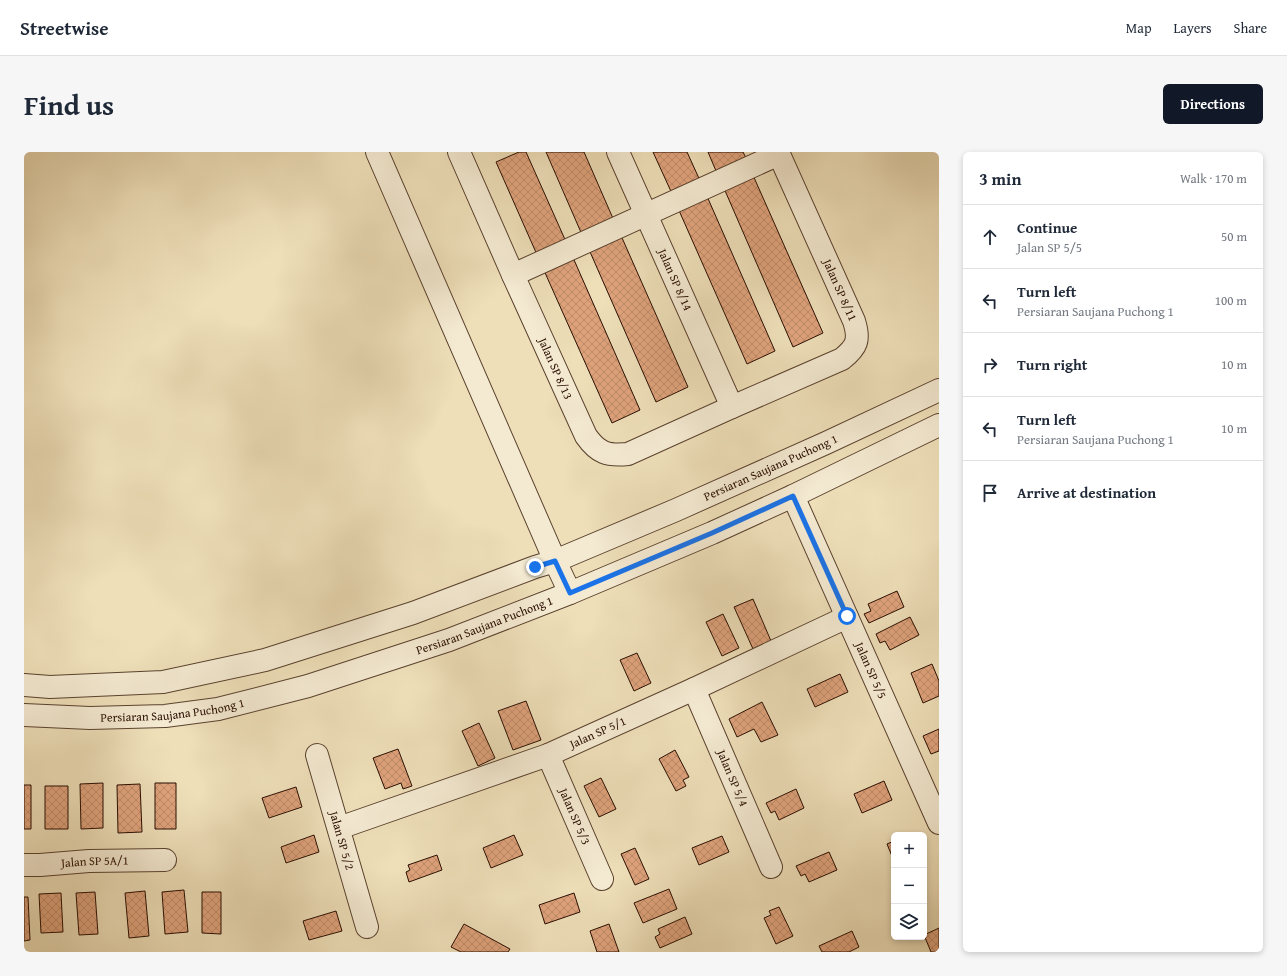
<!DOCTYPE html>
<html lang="en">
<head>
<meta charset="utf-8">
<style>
	:root { --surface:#fff; --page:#f6f6f7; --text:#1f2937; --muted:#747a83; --line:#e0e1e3; --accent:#111827 }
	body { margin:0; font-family:"Gentium Book Plus",serif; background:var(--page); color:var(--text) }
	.controls { position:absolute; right:12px; bottom:12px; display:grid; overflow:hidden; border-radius:6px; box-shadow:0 2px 6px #0003 }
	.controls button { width:36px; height:36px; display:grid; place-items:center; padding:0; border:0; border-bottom:1px solid var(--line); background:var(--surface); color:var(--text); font:20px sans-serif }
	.stop { position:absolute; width:12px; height:12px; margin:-9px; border:3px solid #1a73e8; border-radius:50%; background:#fff }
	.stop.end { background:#1a73e8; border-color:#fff; box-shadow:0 1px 4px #0008 }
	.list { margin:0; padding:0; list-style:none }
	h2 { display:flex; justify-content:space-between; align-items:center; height:52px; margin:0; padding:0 16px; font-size:17px }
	h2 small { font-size:13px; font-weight:400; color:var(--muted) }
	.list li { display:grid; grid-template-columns:26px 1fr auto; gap:12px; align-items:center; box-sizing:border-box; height:64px; padding:0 16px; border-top:1px solid var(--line) }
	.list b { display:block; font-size:15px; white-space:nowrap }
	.list p { margin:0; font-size:13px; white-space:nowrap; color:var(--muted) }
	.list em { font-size:13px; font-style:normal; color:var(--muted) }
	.icon { flex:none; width:22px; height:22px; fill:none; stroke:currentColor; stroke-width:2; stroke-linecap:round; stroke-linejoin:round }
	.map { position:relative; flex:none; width:915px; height:800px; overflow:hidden; border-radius:6px }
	header { display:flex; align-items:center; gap:24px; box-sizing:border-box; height:56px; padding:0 20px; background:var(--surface); border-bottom:1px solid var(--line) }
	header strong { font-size:19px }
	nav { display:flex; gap:22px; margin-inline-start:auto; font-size:14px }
	.intro { display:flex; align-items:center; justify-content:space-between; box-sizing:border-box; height:96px; padding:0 24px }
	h1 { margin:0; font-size:28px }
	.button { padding:10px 18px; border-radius:6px; background:var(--accent); color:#fff; font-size:14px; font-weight:700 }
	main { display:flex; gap:24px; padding:0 24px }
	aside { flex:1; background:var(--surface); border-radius:6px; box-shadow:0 2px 6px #0003 }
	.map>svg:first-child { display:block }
	.building { fill:url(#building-cross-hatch); stroke:#290d00 }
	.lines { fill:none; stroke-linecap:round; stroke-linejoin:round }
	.minor-casing { stroke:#5a422e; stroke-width:24 }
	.minor { stroke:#f4ead2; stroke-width:22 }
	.route { stroke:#1a73e8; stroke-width:5 }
	.labels { text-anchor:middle; stroke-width:3.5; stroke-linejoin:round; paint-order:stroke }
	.street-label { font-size:12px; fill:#290d00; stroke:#f4ead2 }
</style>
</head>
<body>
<header>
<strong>Streetwise</strong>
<nav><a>Map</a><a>Layers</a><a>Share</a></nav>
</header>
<div class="intro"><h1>Find us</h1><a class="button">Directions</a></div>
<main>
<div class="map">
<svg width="915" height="800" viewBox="0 0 915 800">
	<defs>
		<pattern id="building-cross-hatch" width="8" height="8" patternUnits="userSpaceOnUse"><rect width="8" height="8" fill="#dfa37c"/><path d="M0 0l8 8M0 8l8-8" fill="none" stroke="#bf8b69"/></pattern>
	</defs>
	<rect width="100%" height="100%" fill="#eedfb9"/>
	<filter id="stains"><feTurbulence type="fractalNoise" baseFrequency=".005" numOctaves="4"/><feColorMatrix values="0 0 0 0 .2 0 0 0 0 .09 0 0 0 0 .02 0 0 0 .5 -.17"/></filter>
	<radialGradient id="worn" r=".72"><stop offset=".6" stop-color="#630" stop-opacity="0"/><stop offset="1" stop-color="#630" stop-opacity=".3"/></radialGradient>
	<path class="building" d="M495,0H502L543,92L514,105L472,10Z
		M522,0H560L591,71L559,85Z
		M629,0H663L678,33L650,46Z
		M684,0H719L725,12L695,26Z
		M728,21L799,181L769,195L699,34Z
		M682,42L751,199L723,212L653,54Z
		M595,79L664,235L632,250L563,93Z
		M547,101L616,258L588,271L518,114Z
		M873,439L880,455L845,471L840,462L847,459L844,452Z
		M729,447L747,489L729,497L710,455Z
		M699,462L715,496L698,504L682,470Z
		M886,465L895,483L866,498L861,489L856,491L852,482Z
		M613,501L627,531L610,539L596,508Z
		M908,512L915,529V544L899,551L887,521Z
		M816,522L824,540L791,555L783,537Z
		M502,549L517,588L489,598L474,559Z
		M738,550L754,583L737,590L730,577L713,585L705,567Z
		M455,571L471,606L454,614L438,579Z
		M915,577V599L907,602L899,584Z
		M374,597L388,634L379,637L377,631L361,637L349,606Z
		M651,598L665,625L659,628L662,634L652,639L635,607Z
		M577,626L592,657L575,665L560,634Z
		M860,629L868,648L838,661L830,642Z
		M79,631V676L57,677L56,632Z
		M131,631H152V677H131Z
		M116,632L118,680L94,681L93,633Z
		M0,633H7V677H0Z
		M21,634H44V677H21Z
		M272,635L278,655L245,666L238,646Z
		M772,637L780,656L755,668L751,659L747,661L742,651Z
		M290,683L295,700L262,711L257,695Z
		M490,683L499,703L467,716L459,696Z
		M698,684L705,700L675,713L668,696Z
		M870,689V709L863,692Z
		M611,696L625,727L611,733L597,702Z
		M805,700L813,718L785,730L781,722L777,724L772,714Z
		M413,703L418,718L385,730L382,720L386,718L384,713Z
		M645,737L653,757L619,771L610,751Z
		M160,738L164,780L141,782L138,740Z
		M121,739L125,784L105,786L101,741Z
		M71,740L74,782L55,783L52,741Z
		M178,740H197V782L178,781Z
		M37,741L39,780L17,781L15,742Z
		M550,741L556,760L521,772L515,753Z
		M0,745H4L6,788L0,789Z
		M755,755L769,784L752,792L740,766L747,763L745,759Z
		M312,759L318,779L285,788L279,769Z
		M661,765L668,782L636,796L631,785L636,782L634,777Z
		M440,772L486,797L484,800H437L427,795Z
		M585,772L595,800H573L566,779Z
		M915,776V800H907L900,783Z
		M828,779L835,795L825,800H798L795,794Z"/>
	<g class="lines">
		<defs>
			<g id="minor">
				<path d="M353,0L531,409L546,441"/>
				<path id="s1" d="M435,0L489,123L562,284C574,301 583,304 604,302L708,255L818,207C833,195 836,188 830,169L754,0"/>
				<path id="s2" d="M594,0L708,255"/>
				<path d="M489,123L755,2"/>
				<path id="s3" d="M769,344L915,671"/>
				<path id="s4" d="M0,533L26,535L139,530L241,508L389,461L511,415L531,409L652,358L802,291L915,238"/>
				<path id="s5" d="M670,537L747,715"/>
				<path id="s6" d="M0,563L66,566L141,564L194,557L284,534L425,488L546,441L688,381L769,344L915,273"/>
				<path id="s7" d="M293,603L343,775"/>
				<path id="s8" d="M524,603L578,727"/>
				<path id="s9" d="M315,676L524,603L670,537L823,465"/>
				<path id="s10" d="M0,713H16L65,709L141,708"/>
			</g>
		</defs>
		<use href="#minor" class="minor-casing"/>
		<use href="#minor" class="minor"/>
	</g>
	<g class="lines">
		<path class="route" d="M511,415L531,409L546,441L688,381L769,344L823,464"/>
	</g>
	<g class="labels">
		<g class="street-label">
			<text dy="4" stroke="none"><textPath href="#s2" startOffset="140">Jalan SP 8/14</textPath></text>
			<text transform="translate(816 138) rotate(66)" y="4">Jalan SP 8/11</text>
			<text dy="4" stroke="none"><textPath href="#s1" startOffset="237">Jalan SP 8/13</textPath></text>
			<text dy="4" stroke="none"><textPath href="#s4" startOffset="785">Persiaran Saujana Puchong 1</textPath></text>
			<text dy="4" stroke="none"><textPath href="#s6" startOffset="474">Persiaran Saujana Puchong 1</textPath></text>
			<text dy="4" stroke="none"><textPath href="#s3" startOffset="191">Jalan SP 5/5</textPath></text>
			<text dy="4" stroke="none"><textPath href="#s6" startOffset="149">Persiaran Saujana Puchong 1</textPath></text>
			<text dy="4" stroke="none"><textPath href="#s9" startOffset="276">Jalan SP 5/1</textPath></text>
			<text dy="4" stroke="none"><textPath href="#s5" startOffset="97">Jalan SP 5/4</textPath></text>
			<text dy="4" stroke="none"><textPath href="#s8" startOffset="67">Jalan SP 5/3</textPath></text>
			<text dy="4" stroke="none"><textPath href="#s7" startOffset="89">Jalan SP 5/2</textPath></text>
			<text dy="4" stroke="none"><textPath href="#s10" startOffset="71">Jalan SP 5A/1</textPath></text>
		</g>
	</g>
	<rect width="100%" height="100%" filter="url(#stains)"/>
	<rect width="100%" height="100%" fill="url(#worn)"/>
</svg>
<div class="controls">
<button>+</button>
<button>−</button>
<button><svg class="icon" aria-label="layers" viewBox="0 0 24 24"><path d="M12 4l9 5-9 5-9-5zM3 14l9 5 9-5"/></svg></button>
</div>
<div class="stop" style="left:823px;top:464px"></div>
<div class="stop end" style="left:511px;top:415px"></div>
</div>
<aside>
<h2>3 min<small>Walk · 170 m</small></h2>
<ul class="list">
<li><svg class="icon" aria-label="ahead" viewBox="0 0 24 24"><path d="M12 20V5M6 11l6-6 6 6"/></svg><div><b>Continue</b><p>Jalan SP 5/5</p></div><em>50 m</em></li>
<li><svg class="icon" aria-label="left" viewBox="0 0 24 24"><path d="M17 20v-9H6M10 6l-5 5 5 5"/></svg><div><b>Turn left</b><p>Persiaran Saujana Puchong 1</p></div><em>100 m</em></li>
<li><svg class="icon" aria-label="right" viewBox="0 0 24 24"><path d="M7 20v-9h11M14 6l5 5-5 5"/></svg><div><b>Turn right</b></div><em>10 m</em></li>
<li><svg class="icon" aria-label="left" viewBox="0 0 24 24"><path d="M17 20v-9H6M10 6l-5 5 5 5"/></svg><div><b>Turn left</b><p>Persiaran Saujana Puchong 1</p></div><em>10 m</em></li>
<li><svg class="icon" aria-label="arrive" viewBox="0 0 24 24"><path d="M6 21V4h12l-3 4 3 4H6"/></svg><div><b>Arrive at destination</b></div></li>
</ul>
</aside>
</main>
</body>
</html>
